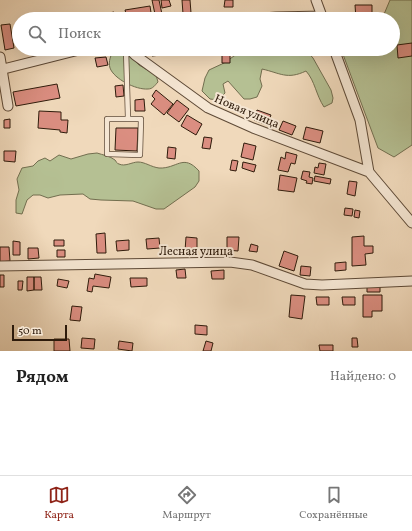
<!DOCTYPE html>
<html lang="ru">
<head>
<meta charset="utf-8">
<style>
	:root { --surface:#fff; --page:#f2f2f2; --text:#222; --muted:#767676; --line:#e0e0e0; --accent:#8f2418 }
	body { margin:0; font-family:Vollkorn,serif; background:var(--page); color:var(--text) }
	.scale { position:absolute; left:12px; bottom:10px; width:55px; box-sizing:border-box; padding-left:4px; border:2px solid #2e1b0b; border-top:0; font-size:11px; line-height:14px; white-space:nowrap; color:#2e1b0b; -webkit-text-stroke:3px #f5e6d3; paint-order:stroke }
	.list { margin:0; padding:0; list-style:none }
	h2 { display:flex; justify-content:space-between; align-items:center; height:52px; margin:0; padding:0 16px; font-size:17px }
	h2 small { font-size:13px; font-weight:400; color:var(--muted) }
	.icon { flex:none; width:22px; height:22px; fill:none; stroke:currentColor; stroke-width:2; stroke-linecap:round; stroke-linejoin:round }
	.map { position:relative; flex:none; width:412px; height:351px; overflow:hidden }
	.search { position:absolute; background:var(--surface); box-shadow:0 4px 16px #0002; left:12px; right:12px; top:12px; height:44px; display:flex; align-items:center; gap:10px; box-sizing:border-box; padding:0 14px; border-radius:22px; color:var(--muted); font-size:15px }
	.sheet { height:124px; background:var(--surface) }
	nav { display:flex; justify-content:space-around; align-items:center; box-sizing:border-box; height:56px; border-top:1px solid var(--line); background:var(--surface); font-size:11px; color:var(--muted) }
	nav a { display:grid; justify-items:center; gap:2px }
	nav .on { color:var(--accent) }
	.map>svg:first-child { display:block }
	.green { fill:#b5c093; stroke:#726e4f }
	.building { fill:#db8e81; stroke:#2e1b0b }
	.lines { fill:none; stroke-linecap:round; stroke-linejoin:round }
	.lane-casing { stroke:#5e4a37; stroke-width:6 }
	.street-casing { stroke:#5e4a37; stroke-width:11 }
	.lane { stroke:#f5e6d3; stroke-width:4.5 }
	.street { stroke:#f5e6d3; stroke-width:9 }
	.labels { text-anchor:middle; stroke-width:4; stroke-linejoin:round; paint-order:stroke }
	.street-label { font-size:12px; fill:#2e1b0b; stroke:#f5e6d3 }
</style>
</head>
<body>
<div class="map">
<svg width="412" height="351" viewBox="0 0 412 351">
	<rect width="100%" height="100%" fill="#f0d9bb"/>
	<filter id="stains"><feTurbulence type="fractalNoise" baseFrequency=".005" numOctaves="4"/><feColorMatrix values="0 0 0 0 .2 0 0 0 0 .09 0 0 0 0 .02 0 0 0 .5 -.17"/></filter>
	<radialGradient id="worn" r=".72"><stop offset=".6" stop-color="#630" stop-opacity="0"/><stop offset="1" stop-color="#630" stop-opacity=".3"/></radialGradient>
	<path class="green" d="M390,0H412V145L394,157L378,148L341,49H393V19H382Z
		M114,49H124L139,65L156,75L158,82C155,85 153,89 148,89C136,90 114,79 110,68C108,61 111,55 114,49Z
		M244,49H305L313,58L331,90L333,98L332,103L324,107C316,95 315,81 306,71C287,80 280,73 262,69L260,79L262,86L257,97L250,99H244L228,81L223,84L225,93L218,100L210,99L202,91L205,78L209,70L224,63Z
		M97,153C103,155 110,156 115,160C116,161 117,164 119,164C125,167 132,162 138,162C145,162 151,167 159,168C177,169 183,153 199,171V181L195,187L164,209H156L133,201L101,200L90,199L83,194L60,195L48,198L40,195H33L27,200L22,214L16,213V200L19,190L17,179L22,168L33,166L38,161L45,158L50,161L59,155L71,159L88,154Z"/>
	<path class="building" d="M152,0H159L163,19H156Z
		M161,0H169L171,6L162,8Z
		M182,0H190L191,13L183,14Z
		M225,0H233V7H224Z
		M355,5H372V19H356Z
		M150,6L152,19H137V16L127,17L125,10Z
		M114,12L116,19H93V16Z
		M10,24L14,48L5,50L1,25Z
		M19,26V39H17L15,27Z
		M412,43V56L398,58L397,45Z
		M151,49H160L161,55L152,56Z
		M163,49H170L171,54L164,55Z
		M171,49H180V52L172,54Z
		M222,53H230V63H222Z
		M106,57L108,65L97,67L95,58Z
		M57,84L60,98L16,106L13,92Z
		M123,85L124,96L116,97L115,86Z
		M156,90L173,104L164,115L151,104L155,99L152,96Z
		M144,99L145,111H135V100Z
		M177,100L189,109L179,122L167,113Z
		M257,110L271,115L267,125L254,120Z
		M39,111L61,112V120H68L67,133L60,132V130L38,128Z
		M187,115L202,124L196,135L181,126Z
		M10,119V128H4V120Z
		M283,121L296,126L292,135L279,130Z
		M306,127L323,131L320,143L303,139Z
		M116,128H138L137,151L115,150Z
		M204,137L212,138L210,149L202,148Z
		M244,143L256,146L253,160L241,157Z
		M168,147L176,148L175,159L167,158Z
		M4,151H16L15,162L4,161Z
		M286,152L297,155L295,164L291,163L288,172L278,170L281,157L285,159Z
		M232,160L238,161L236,171L230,170Z
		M243,162L256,165L254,172L242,168Z
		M319,163L326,164L324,175L314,173L315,167L318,168Z
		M303,171L310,172L309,177L313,178L312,184L306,183L307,181L301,179Z
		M280,175L297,178L294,192L278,190Z
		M315,176L331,179L330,184L314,181Z
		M349,181L357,182L355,196L347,194Z
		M345,208L353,209L352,216L344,215Z
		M355,210L360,211L359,218L354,217Z
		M105,233L106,253H97L96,234Z
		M364,236V246H373V253L365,254L366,265L352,266V237Z
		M186,237L197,238V251H185Z
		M227,237H239L238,251L227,250Z
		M159,238L160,248L147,249L146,239Z
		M54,240H64V246H54Z
		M129,240V250L117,251L116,241Z
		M13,241L20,242V255H13Z
		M251,244L258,246L257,252L249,251Z
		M0,247H9L10,261L0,262Z
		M28,248H38L39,258L28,259Z
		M57,250H65V257H57Z
		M284,251L298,256L294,271L279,266Z
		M346,262V270L335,271V263Z
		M301,266L311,267L310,276L300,275Z
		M185,269L186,278H177L176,270Z
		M224,270V279H212L211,271Z
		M95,274L111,277L109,288L93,286L92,292L87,291L89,278L94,279Z
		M0,275H4V287H0Z
		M27,277H34V290L27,291Z
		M34,277H41L42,290H34Z
		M130,278H147V286L131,287Z
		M58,279L69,281L67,288L57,286Z
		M18,281H23L22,290H18Z
		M380,283V292H367V284Z
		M291,295L305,296L302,319L289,317Z
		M363,295H382V311H372V317H363Z
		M316,297H329V305H317Z
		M342,297H355V305H343Z
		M72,306L82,307L80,321L70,320Z
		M195,325L207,326V335L195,334Z
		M82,338L95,339L94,349L81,348Z
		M352,338H357L358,347H352Z
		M54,339H69L70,351H54Z
		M119,341L133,343L132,351L118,349Z
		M206,341L213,343L211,351H203Z
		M319,345H333V351H320Z"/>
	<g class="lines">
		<defs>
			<path id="lane" d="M126,49L128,119
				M107,119H141L140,155L107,154Z"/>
			<path id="street" d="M316,0L323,19
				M252,19L276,17L322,16
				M129,49L135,55L208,108L253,128L369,172
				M334,49L360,120L369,172L412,223
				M0,57L8,106
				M0,70L83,49
				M0,266L230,262L252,265L305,284L322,285L412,281"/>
		</defs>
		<use href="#lane" class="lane-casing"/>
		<use href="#street" class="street-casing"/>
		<use href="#lane" class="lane"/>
		<use href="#street" class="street"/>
	</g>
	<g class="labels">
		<g class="street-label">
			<text transform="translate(247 111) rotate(23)" y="4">Новая улица</text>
			<text x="196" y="255">Лесная улица</text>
		</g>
	</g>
	<rect width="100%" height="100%" filter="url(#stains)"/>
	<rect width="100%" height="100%" fill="url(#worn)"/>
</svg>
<div class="scale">50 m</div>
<div class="search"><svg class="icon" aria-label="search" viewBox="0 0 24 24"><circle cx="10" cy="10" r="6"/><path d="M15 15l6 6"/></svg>Поиск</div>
</div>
<section class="sheet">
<h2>Рядом<small>Найдено: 0</small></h2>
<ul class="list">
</ul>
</section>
<nav>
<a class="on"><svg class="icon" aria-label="map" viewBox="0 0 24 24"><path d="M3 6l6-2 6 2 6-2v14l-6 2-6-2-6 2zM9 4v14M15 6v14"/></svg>Карта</a>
<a><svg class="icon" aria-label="directions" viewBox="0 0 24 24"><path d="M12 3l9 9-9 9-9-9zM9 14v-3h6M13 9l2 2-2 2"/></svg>Маршрут</a>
<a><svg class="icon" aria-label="saved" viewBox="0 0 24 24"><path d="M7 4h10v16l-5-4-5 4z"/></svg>Сохранённые</a>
</nav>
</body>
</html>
